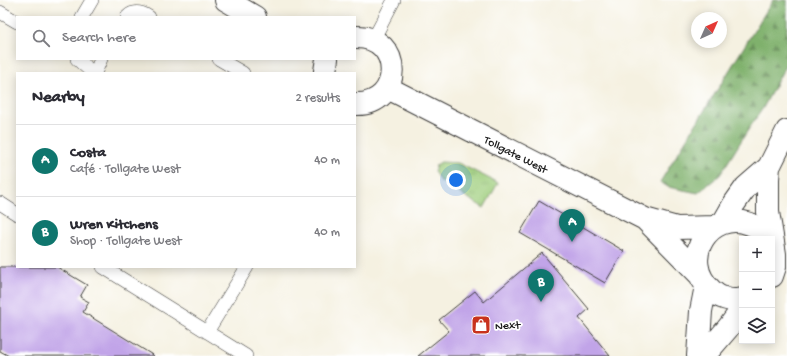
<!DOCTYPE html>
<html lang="en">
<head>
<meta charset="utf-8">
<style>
	:root { --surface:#fff; --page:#f2f2f3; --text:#2b2b33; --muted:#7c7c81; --line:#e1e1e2; --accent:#0f766e }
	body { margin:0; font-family:"Gochi Hand",sans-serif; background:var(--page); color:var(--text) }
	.controls { position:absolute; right:12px; bottom:12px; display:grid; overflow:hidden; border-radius:0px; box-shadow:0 2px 10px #0003 }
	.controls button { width:36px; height:36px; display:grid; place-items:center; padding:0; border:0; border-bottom:1px solid var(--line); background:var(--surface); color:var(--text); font:20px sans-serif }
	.compass { position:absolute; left:691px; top:12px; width:36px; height:36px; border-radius:50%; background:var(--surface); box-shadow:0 2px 10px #0003; rotate:45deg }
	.you { position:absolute; left:456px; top:180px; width:14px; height:14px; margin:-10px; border:3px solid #fff; border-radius:50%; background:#1a73e8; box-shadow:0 0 0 6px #1a73e833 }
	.badge { display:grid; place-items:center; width:26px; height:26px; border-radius:50%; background:var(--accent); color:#fff; font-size:13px; font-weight:700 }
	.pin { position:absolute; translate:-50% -33px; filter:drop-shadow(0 1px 2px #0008) }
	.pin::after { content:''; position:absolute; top:21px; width:14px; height:12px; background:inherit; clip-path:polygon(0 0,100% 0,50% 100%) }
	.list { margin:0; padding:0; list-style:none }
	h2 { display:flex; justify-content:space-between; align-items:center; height:52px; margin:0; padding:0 16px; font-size:17px }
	h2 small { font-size:13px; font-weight:400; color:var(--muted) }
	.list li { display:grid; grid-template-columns:26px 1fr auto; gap:12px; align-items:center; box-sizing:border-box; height:72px; padding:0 16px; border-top:1px solid var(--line) }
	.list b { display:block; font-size:15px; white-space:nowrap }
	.list p { margin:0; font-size:13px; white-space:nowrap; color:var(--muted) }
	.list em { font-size:13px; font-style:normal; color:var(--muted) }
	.icon { flex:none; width:22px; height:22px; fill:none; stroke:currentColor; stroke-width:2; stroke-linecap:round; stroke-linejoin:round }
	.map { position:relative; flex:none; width:787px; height:356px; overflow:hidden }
	.search { position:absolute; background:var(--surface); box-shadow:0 2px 10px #0003; left:16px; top:16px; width:340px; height:44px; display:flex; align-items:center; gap:10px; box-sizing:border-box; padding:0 14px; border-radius:0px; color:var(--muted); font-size:15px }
	.panel { position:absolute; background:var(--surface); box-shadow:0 2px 10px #0003; left:16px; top:72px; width:340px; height:196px; border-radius:0px }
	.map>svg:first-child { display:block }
	.forest { fill:url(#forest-firs); stroke:#4e6644 }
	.park { fill:url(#park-tufts); stroke:#5e754c }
	.building { fill:#c1a4e8 }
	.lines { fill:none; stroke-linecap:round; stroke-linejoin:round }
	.service-casing { stroke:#3d3c3a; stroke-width:14 }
	.tertiary-casing { stroke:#3d3c3a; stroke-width:24 }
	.service { stroke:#fff; stroke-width:13 }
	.tertiary { stroke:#fff; stroke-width:22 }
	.labels { text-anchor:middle; stroke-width:3.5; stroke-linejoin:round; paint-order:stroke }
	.street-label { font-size:12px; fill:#1c1c1c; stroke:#fff }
	.poi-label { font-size:12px; fill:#1c1c1c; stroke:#fff; text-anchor:start }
</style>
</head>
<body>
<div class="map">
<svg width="787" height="356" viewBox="0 0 787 356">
	<defs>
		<pattern id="forest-firs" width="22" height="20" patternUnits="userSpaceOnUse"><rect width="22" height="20" fill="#7fb16c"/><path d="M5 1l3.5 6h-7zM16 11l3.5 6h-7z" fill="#678f58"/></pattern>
		<pattern id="park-tufts" width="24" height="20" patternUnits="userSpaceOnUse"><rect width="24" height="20" fill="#9fce7d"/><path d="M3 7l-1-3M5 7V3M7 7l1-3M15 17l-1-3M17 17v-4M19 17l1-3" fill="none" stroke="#88b06b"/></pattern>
	</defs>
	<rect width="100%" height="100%" fill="#fff"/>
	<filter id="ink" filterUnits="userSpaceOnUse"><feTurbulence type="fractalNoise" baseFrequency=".025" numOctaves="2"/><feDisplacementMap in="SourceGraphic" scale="8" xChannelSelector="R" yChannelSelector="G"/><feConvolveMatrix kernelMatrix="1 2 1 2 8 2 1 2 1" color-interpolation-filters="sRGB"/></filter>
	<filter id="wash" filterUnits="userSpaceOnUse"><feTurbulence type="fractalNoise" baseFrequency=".012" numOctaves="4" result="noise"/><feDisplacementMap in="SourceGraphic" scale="16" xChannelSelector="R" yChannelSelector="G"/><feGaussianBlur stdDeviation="0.9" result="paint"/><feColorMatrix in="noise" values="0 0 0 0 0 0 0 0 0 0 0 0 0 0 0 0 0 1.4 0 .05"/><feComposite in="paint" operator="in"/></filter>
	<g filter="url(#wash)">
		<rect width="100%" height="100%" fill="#f5f1e1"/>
		<path class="forest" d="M773,0H787V63L763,108L748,130L720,175L698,193L668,187L660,182Z"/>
		<path class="park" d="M441,162L458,163L498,183L484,208L439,180L434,171L436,165Z"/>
		<g id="blocks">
			<path class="building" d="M539,201L624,251L605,283L520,233Z
				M542,253L589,309L579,318L610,356H418L449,331L439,320L475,291L484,302Z
				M0,267H57L87,285L80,297L89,302L83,312L154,356H9L0,351Z"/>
		</g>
	</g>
	<g filter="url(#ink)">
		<use href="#blocks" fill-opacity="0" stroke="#3d3c3a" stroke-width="1"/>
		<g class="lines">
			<defs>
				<path id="service" d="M0,12L17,22
					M82,17L92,0
					M127,17C134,10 141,12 149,17
					M373,40L394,0
					M77,59L93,73
					M219,59L243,73
					M95,73L101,59
					M0,203L17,214
					M103,267L246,356
					M207,332L247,267"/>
				<path id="tertiary" d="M226,0L255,17
					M355,37C404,35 404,106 355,104
					M325,73V71L327,59
					M388,88L645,219L677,228L715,227
					M769,167L768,179V212L775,254V267L772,276
					M646,220L699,274
					M723,223L734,204L746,187L769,167L787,131
					M742,299C731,302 719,298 711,290C678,260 709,208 750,224C758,227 764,232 769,239
					M698,356L701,311L706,286
					M704,356L728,328L742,309"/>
			</defs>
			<use href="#service" class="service-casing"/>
			<use href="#tertiary" class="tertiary-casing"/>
			<use href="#service" class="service"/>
			<use href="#tertiary" class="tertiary"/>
		</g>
	</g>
	<defs>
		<symbol id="shop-square" viewBox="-11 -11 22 22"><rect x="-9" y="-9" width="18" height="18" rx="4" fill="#c8321e" stroke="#fff"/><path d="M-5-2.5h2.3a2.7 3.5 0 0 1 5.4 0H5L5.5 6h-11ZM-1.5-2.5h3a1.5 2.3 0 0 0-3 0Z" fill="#fff"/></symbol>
	</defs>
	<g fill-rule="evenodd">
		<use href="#shop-square" x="470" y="314" width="22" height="22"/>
	</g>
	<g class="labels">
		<g class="street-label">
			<text transform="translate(516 154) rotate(27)" y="4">Tollgate West</text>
		</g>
		<g class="poi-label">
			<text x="495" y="329">Next</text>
		</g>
	</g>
</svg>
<div class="controls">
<button>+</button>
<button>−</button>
<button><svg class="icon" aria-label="layers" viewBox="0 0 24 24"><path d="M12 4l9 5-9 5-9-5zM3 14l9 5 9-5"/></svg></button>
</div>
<svg class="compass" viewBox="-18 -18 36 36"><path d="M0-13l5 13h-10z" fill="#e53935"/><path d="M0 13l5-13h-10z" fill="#7c7c81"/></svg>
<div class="you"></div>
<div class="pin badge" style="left:572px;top:242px">A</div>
<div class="pin badge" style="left:541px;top:302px">B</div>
<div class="search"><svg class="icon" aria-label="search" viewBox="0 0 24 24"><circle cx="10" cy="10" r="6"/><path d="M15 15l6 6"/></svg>Search here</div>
<section class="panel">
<h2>Nearby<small>2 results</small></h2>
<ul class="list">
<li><span class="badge">A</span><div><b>Costa</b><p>Café · Tollgate West</p></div><em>40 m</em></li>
<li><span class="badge">B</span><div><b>Wren Kitchens</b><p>Shop · Tollgate West</p></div><em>40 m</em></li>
</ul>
</section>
</div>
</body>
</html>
